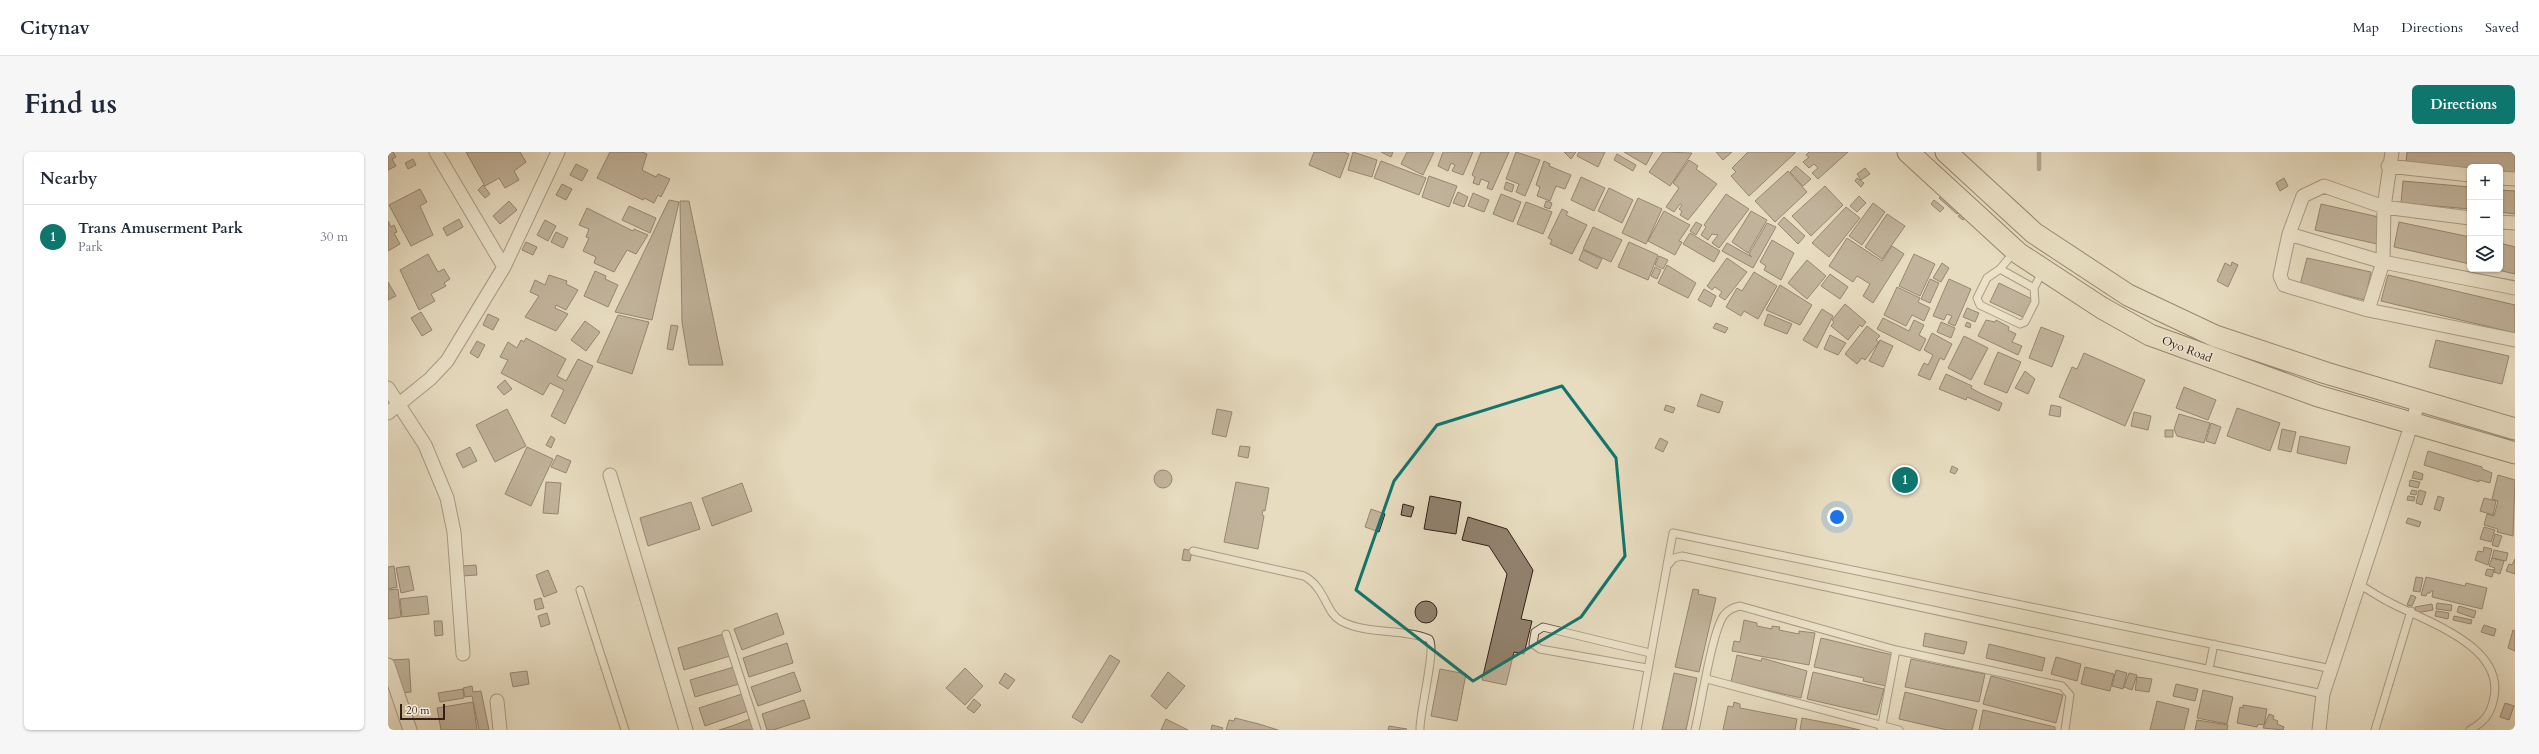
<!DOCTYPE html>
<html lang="en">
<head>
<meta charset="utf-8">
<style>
	:root { --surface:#fff; --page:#f6f6f7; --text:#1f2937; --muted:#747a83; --line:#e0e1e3; --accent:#0f766e }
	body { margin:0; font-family:Cardo,serif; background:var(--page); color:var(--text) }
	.controls { position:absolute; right:12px; top:12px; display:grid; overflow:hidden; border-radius:6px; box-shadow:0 1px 3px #0004 }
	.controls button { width:36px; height:36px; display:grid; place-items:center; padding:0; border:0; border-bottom:1px solid var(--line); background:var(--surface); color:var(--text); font:20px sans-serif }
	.scale { position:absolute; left:12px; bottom:10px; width:45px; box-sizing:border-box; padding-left:4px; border:2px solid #352017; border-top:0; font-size:11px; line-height:14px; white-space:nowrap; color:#352017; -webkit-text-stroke:3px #efe8d6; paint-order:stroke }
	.you { position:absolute; left:1449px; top:365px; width:14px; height:14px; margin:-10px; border:3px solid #fff; border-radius:50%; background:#1a73e8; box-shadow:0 0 0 6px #1a73e833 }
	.badge { display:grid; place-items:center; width:26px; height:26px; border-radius:50%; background:var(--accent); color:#fff; font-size:13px; font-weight:700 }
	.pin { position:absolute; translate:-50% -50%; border:2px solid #fff; box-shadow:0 1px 4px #0006 }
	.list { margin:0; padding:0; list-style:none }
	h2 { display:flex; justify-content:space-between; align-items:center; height:52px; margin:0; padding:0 16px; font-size:17px }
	h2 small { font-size:13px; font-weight:400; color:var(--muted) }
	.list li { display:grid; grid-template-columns:26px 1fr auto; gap:12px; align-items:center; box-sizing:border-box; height:64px; padding:0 16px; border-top:1px solid var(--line) }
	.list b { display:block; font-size:15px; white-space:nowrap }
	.list p { margin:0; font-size:13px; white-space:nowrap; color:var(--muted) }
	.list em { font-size:13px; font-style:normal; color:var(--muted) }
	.icon { flex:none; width:22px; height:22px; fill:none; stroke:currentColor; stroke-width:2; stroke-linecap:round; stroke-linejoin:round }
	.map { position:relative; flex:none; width:2127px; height:578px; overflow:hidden; border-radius:6px }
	header { display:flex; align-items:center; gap:24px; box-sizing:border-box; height:56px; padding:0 20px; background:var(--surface); border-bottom:1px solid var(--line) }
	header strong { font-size:19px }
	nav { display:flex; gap:22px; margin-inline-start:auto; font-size:14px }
	.intro { display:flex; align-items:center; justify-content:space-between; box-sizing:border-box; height:96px; padding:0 24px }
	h1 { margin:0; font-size:28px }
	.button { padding:10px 18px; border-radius:6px; background:var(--accent); color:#fff; font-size:14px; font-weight:700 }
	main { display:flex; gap:24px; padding:0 24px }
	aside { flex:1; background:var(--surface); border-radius:6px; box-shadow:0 1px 3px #0004 }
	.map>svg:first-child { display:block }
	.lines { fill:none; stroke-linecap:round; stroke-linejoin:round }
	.stream { stroke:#7b6a5a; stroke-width:4.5 }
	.building { fill:#92826f; stroke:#352017 }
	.lane-casing { stroke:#624f41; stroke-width:9 }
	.street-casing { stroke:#624f41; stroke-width:15 }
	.primary-casing { stroke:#352017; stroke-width:23 }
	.lane { stroke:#efe8d6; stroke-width:7 }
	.street { stroke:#efe8d6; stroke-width:13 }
	.primary { stroke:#e7dcc0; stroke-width:21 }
	.marked { fill:none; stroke:#0f766e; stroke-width:3; stroke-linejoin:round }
	.labels { text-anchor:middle; stroke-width:3; stroke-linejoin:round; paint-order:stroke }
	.street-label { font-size:12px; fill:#352017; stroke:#efe8d6 }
</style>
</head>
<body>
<header>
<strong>Citynav</strong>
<nav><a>Map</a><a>Directions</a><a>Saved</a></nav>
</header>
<div class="intro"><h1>Find us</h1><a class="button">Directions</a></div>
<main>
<aside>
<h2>Nearby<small></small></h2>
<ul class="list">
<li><span class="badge">1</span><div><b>Trans Amuserment Park</b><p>Park</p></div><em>30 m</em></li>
</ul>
</aside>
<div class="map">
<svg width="2127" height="578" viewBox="0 0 2127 578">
	<rect width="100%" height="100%" fill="#e7dcc0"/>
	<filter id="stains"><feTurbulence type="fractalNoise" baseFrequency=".005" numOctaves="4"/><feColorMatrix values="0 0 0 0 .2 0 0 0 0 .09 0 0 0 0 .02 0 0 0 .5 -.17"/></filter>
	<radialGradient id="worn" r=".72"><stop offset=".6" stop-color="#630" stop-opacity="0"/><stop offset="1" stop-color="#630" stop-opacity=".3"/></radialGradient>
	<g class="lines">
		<path class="stream" d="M1651,17V0"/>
	</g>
	<path class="building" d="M0,0H5L8,5L4,7L8,14L0,18Z
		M78,0H132L138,10L126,19L131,28L117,36L111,26L97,34Z
		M222,0H254L259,2L254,18L268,25L270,22L282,27L273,45L270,43L266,51L256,46L255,48L209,26Z
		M926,0H955L961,2L952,26L921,13Z
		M965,0L989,8L984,25L960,18Z
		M993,0H1005L1003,5Z
		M1019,0H1046L1035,23L1013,12Z
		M1055,0H1085L1075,23L1064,19L1067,13L1063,11L1060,19L1050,14Z
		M1093,0H1121L1104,38L1099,36L1101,30L1093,27L1091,33L1085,31L1087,25L1084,23Z
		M1128,0L1152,8L1137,44L1128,40L1131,32L1118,27Z
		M1176,0H1188L1183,7Z
		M1191,0H1217L1210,15L1189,4Z
		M1236,0H1265L1258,13Z
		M1275,0L1304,1L1282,34L1261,20Z
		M1328,0H1344L1335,8Z
		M1360,0H1407V1L1361,44L1343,24L1348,20L1344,16Z
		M1421,0H1460L1430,27L1424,21L1430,16L1426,12L1421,16L1415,10L1421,5L1418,3Z
		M2019,0H2127V22L2112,21V15H2082V18L2018,11Z
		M1229,2L1248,13L1245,19L1226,8Z
		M25,7L28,13L20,17L17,11Z
		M1301,8L1310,14L1308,17L1329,32L1300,68L1292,63L1294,59L1291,57L1294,53L1292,52L1286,60L1278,55L1291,36L1285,31Z
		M993,9L1038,26L1031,43L986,26Z
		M1156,9L1162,12L1161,14L1183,23L1177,37L1168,34L1162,49L1149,44L1152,35L1148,33Z
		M188,12L200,18L194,29L182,23Z
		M1408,14L1423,27L1415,34L1402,20Z
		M1477,16L1482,22L1473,28L1469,22Z
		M1400,19L1419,40L1387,70L1367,49Z
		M1041,24L1069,34L1061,55L1034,45Z
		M1193,25L1217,36L1206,59L1183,48Z
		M1469,26L1476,31L1473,35L1467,29Z
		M1896,26L1900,34L1892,39L1888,31Z
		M2015,29L2082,35V57L2013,51Z
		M1118,30L1126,33L1124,40L1116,37Z
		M174,32L184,37L178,48L168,43Z
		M95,33L102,42L97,46L90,38Z
		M1437,34L1455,53L1423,84L1404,64Z
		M1221,36L1245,48L1234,71L1210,59Z
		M32,37L39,50L32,54L45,83L23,94L1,53Z
		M2112,38L2127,39V62L2112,60Z
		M1070,40L1080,45L1076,55L1065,51Z
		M1085,41L1101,48L1096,60L1080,54Z
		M1113,42L1133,50L1125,70L1105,62Z
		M1338,42L1361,57L1331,96L1324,91L1330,83L1324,82L1320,88L1313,83L1318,75L1316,73Z
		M1556,42L1573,58L1569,62L1551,46Z
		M1471,44L1478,51L1469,60L1462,54Z
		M1250,46L1274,57L1258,92L1234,81Z
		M281,48L291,50L264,168L227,160Z
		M1546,48L1556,56L1552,60L1543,52Z
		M121,49L129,58L112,72L105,64Z
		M292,49H301L335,213H301L294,170Z
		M1158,49L1164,51L1162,57L1156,55Z
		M1138,50L1164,60L1155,82L1129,72Z
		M1485,51L1497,60L1474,93L1461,84Z
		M1933,52L1995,66L1989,92L1927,78Z
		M241,54L268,66L262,81L234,68Z
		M1458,55L1472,66L1441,105L1424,91Z
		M199,56L245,79L246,77L260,83L248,102L239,98L226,120L206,111L208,105L195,99L201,86L198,85L201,77L191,73Z
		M1174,57L1180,60L1178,63L1199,73L1184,102L1162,92L1164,88L1160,86Z
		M1276,59L1302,73L1291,89L1294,90L1287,103L1260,89Z
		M1363,59L1379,68L1360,101L1344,90Z
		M1574,60L1579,64L1575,68L1570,64Z
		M1499,62L1517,74L1494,107L1477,95Z
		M1396,65L1417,84L1410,92L1390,72Z
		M71,67L75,75L59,84L55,76Z
		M157,68L168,74L160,89L149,83Z
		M0,69L3,75L6,73L9,80L6,81L12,92L0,99Z
		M1308,70L1314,73L1308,83L1302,79Z
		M2011,70L2082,85V112L2006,95Z
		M1379,71L1388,75L1365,116L1334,99L1339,91L1364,105L1361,102Z
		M1205,75L1234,88L1223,110L1195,97Z
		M168,80L180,86L175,96L163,90Z
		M1302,81L1332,99L1326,110L1295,92Z
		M1459,86L1494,109L1504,94L1516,102L1485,151L1475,144L1482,132L1469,124L1465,130L1441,114Z
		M1384,88L1406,101L1393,128L1376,118L1378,114L1372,110Z
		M138,90L149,95L145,103L134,98Z
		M1241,90L1270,103L1260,128L1230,115Z
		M2112,91L2127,95V122L2106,117H2112Z
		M1195,98L1214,107L1209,117L1191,108Z
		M40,102L50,120L56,117L62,127L56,131L58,134L43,142L47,149L31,158L12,118Z
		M1526,102L1547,112L1532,144L1511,134Z
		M1271,104L1280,108L1275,117L1267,113Z
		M1339,106L1359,120L1337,148L1331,144L1334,140L1327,135L1324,138L1319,134Z
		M1919,106L1983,120L1977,148L1912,133Z
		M1419,108L1438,124L1419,147L1400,131Z
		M1844,110L1850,113L1840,135L1829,129L1837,111L1843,114Z
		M1554,111L1561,116L1553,130L1545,126Z
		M1279,113L1308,131L1300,146L1270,131Z
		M1267,115L1273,118L1269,127L1263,124Z
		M207,119L218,124L217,127L230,133L220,155L196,144Z
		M1366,120L1389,134L1370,167L1356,159L1353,164L1338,155L1349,136L1354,139Z
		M1442,122L1460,135L1452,147L1433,134Z
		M161,123L179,129L178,132L190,138L178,158L168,153L167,156L180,162L168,179L137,165L151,144L142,140L147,128L157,133Z
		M2000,123L2127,153V181L1993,149Z
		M1542,127L1551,131L1542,151L1533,147Z
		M1561,127L1583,137L1567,174L1560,171L1564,164L1559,162L1556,168L1545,164Z
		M0,130L8,144L0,148Z
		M1611,131L1646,148L1637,166L1602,150Z
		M1392,133L1424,153L1412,173L1378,158Z
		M1509,135L1532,146L1530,150L1542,156L1536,169L1524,163L1518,174L1496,163Z
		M1316,137L1328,144L1323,155L1310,148Z
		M1457,152L1478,170L1474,175L1472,173L1460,188L1443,174L1446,170L1444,168Z
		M1579,156L1591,161L1587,170L1575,165Z
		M1434,157L1445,164L1429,196L1415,188Z
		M33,160L44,178L34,184L23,166Z
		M100,162L111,167L105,178L95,173Z
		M1380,162L1404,172L1399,182L1376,173Z
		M230,163L261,170L244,222L209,210Z
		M1495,166L1521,179L1526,168L1536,173L1531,183L1538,187L1532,199L1489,177Z
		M1598,168L1607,170L1608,168L1621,175L1620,178L1628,182L1624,190L1634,194L1630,203L1590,184Z
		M197,169L212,180L198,199L183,188Z
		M1553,170L1567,176L1563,186L1549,180Z
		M1579,170L1583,172L1582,176L1577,174Z
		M1328,171L1340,176L1337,181L1325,176Z
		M283,173L290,174L285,198L279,197Z
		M1479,174L1492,184L1488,188L1491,190L1477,208L1474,206L1469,212L1457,202Z
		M1653,175L1676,184L1664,215L1641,206Z
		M1544,181L1564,192L1556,208L1552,206L1542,228L1530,223L1536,211L1540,213L1545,203L1536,198Z
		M1442,183L1458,191L1450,203L1436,197Z
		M1576,184L1600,196L1583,228L1560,216Z
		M138,186L178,207L169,224L178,229L190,207L205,214L177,272L163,264L176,238L162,231L155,243L113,221L120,208L112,205L120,190L129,196L133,188L136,190Z
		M1492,188L1505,194L1495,215L1481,209Z
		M2048,188L2121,204L2114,232L2041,215Z
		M89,189L97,193L90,206L82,201Z
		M1610,200L1633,210L1619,241L1596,232Z
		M1696,201L1757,228L1737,274L1671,245L1684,215L1689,217Z
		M1637,219L1647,227L1640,242L1627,236Z
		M1558,222L1584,234L1583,236L1592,241L1614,251L1611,259L1579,245L1578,248L1551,237Z
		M117,228L124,237L116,243L109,235Z
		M1796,235L1828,248L1820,268L1788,256Z
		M1313,242L1335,250L1331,261L1309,254Z
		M1278,253L1287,256L1285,261L1276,258Z
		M1663,253L1673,255L1672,265L1661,263Z
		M1849,256L1892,271L1882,299L1839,284Z
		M119,257L138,294L107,310L88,273Z
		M829,257L844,260L838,285L824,282Z
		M1746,260L1763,264L1760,278L1743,274Z
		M1791,262L1822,271L1816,291L1789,284L1786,277Z
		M1823,271L1833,275L1827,292L1818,289Z
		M1894,277L1908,280L1903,300L1890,297Z
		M1777,278H1785V285H1777Z
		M163,284L167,287L163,296L158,293Z
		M1912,284L1962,295L1958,312L1909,301Z
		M1272,286L1280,290L1275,300L1267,296Z
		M852,294L862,295L860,306L850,304Z
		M82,295L89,309L75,316L68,302Z
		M139,295L165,307L143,354L117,342Z
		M2040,299L2094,315V317L2104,321L2102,331L2091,328V330L2036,313Z
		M169,303L183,309L178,321L163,315Z
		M1564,314L1570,317L1567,322L1562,320Z
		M766 327a9 9 0 1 1 18 0a9 9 0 1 1-18 0Z
		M2026,319L2035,322L2034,328L2024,326Z
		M2110,323L2127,328L2125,384L2109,380L2110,377L2096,373L2099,362L2106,364L2110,349L2104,347Z
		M2022,328L2032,330L2030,336L2021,334Z
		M158,330L173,331L170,362L155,361Z
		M848,330L881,336L877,359L875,358L874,363L876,364L870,397L836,390Z
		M354,331L364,359L324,374L314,346Z
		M2024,338L2029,339L2028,343L2022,342Z
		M2031,338L2038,340L2034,353L2028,351Z
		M1042,344L1073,350L1068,382L1036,377Z
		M2020,344L2027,345L2026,349L2019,348Z
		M2050,344L2056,346L2052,359L2046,357Z
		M2096,346L2108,349L2105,363L2092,359Z
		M303,350L312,377L260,394L252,366Z
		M1015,352L1026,355L1023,365L1013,363Z
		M983,357L997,362L991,380L977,375Z
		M1080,365L1119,377L1145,418L1133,467L1144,469L1136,502L1126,500L1118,533L1094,528L1119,422L1101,394L1074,388Z
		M2020,366L2033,370L2031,375L2018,371Z
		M2096,375L2107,378L2103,390L2092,387Z
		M2107,382L2114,384L2110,395L2104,393Z
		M2096,395L2104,397L2100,413L2087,408L2090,399L2095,400Z
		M796,397L804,399L802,409L794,408Z
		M2106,398L2120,401L2118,409L2104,406Z
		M2104,406L2116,409L2112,422L2106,420L2107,416L2101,414Z
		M2127,407V422L2118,419L2121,412L2124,413Z
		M88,413L89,423L74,424V414Z
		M6,414L9,435L0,437V415Z
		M21,414L26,438L13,441L8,416Z
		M2099,417L2106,418L2104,425L2097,423Z
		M160,418L169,440L156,445L148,423Z
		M2028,425L2035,426L2032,440L2025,439Z
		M2038,425L2077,434L2078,431L2099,436L2094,457L2044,445L2045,439H2043L2042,441H2039L2038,444L2033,443Z
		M10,437L13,465L0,467V438Z
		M1305,437L1311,438L1310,442L1328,446L1311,520L1287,515Z
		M2023,443L2028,445L2024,454L2019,453Z
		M39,444L41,462L14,465L12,447Z
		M153,446L156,456L148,458L146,448Z
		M1027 460a11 11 0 1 1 22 0a11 11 0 1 1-22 0Z
		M2049,451L2064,453L2063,459L2048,457Z
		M2044,452L2045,458L2028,461L2027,455Z
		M2071,454L2088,459L2086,466L2069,460Z
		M2048,459L2061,461L2060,467L2047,464Z
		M159,461L162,472L153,475L150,464Z
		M389,461L396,482L354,498L346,477Z
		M2066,464L2084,468L2083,472L2065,468Z
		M1356,468L1369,471V474L1384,477V474L1392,475L1391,478L1411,482V479L1427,481L1421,513L1344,499L1346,489L1352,490Z
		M46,469H54L55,483L47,484Z
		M2096,473L2108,477L2106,484L2093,480Z
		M2125,478L2127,479V499L2120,496Z
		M1537,481L1579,490L1576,502L1535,494Z
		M335,482L342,504L296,518L290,496Z
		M1433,486L1505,503L1498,534L1475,529L1476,526L1426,515Z
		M399,491L405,511L361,525L355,506Z
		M1601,492L1657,506L1654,519L1598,506Z
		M722,503L732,509L694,571L684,565Z
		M1349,503L1373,509L1374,506L1419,519L1413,546L1343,530Z
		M1668,505L1693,512L1689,529L1663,522Z
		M21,507L23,540L11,541L4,508Z
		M1523,507L1597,522L1591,550L1517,535Z
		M346,515L351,532L307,545L302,528Z
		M1697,515L1726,522L1722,539L1693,532Z
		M577,516L595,534L577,553L558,536Z
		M1052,517L1078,522L1069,569L1043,564Z
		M1728,518L1739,521L1735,537L1724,534Z
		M139,519L141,532L125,535L122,521Z
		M406,520L413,539L370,554L363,535Z
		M780,520L797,534L778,557L763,544Z
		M1425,520L1496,537L1489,563L1419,547Z
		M617,521L627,528L620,537L611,531Z
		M1286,521L1309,526L1298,578H1274Z
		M1741,521L1749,523L1744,538L1736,535Z
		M1603,524L1675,543L1668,571L1595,552Z
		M1749,525L1764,527L1761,540L1747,538Z
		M1788,532L1810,537L1807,549L1785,544Z
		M84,534L85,540L93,539L101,578H91L84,544L77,545L75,536Z
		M75,537L76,546L52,550L50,541Z
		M1815,538L1845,545L1839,572L1809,566Z
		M1517,540L1589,558L1584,578H1559L1511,567Z
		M354,542L360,559L317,574L311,556Z
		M586,547L593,553L586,561L579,556Z
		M416,548L422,566L385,578H379L374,562Z
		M1769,549L1801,557L1796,578H1762Z
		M85,550L89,578H53L49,556Z
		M1346,550L1352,552V556L1409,567L1407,578H1335L1340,554L1345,555Z
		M2117,551L2126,554L2121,568L2112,565Z
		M1855,553L1879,557L1876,573L1870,572L1869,575L1849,571L1852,555L1855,556Z
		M1595,558L1667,575V578H1591Z
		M1881,562L1886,564L1885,567L1890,569L1889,572L1896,575L1895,578L1875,576Z
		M847,566L871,572L890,578H838L841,568L846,569Z
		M1414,566L1450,573L1472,578H1412Z
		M362,567L366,578H331L344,574Z
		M778,567L800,578H773Z
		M1809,568L1840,573L1839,578H1807Z
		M824,573L835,576L834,578H823Z
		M1001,574L1019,577L1000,578Z"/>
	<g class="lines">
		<defs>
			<path id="lane" d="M1626,100L1612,117L1599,126L1589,146L1592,153L1632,172L1637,170L1647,150L1646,136L1655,118
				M1612,117L1646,136
				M805,399L916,424C938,436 937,460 953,469C979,483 1014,476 1041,487C1049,495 1031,562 1032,578
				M1279,413L1285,381L1944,517
				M1972,433C1981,438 1991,445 2001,450C2036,469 2116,493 2106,545C2103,562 2096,570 2082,578
				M192,438L237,578
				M338,482L369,578
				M1259,516L1152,497L1145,492L1147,480L1155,475L1262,501
				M1821,517L1826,492
				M1319,527L1511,578
				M1249,578L1279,414L1286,406L1294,404L1935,542
				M1307,578C1313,554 1324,479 1336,463C1340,458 1347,455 1352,454L1508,498
				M1493,578L1508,498L1674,534L1682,543L1677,578
				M1987,578L2023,459"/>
			<path id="street" d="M48,0L116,115
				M2000,14L2082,23
				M2112,26L2127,27
				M2082,66L1996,55L1936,34L1915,44L1901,82L1892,124L1896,133L1980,158L2127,188
				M2112,70L2127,71
				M1901,82L1995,110L2127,136
				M1980,158L1995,110L1996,55L2004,0
				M0,236L37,293L59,346L66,380L75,502
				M0,261L42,227L59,209L116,115L170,0
				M222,323L298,578
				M0,513L22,578
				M109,549L112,578
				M1931,578L1935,542L2031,249"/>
			<path id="primary" d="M1520,0L1630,101L1714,156L1762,183L1930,244L2127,301
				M1558,0L1646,81L1740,143L1827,184L1938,221L2127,277"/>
		</defs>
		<use href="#lane" class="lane-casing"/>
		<use href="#street" class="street-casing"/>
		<use href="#primary" class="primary-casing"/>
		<use href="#lane" class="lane"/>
		<use href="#street" class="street"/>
		<use href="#primary" class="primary"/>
	</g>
	<path d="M0 0H2127V578H0ZM1174,234L1228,306L1237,404L1193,465L1085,529L968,438L1006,329L1049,273Z" fill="#e7dcc0" fill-opacity=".55" fill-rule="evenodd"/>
	<path class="marked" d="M1174,234L1228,306L1237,404L1193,465L1085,529L968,438L1006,329L1049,273Z"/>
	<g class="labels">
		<g class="street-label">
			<text transform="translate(1799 197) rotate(21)" y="4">Oyo Road</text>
		</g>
	</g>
	<rect width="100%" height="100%" filter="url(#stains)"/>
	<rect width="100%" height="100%" fill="url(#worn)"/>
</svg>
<div class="controls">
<button>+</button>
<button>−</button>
<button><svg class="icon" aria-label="layers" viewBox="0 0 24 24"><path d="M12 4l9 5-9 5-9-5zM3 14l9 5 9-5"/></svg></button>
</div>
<div class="scale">20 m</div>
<div class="you"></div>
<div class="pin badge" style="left:1517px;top:328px">1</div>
</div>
</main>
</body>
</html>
